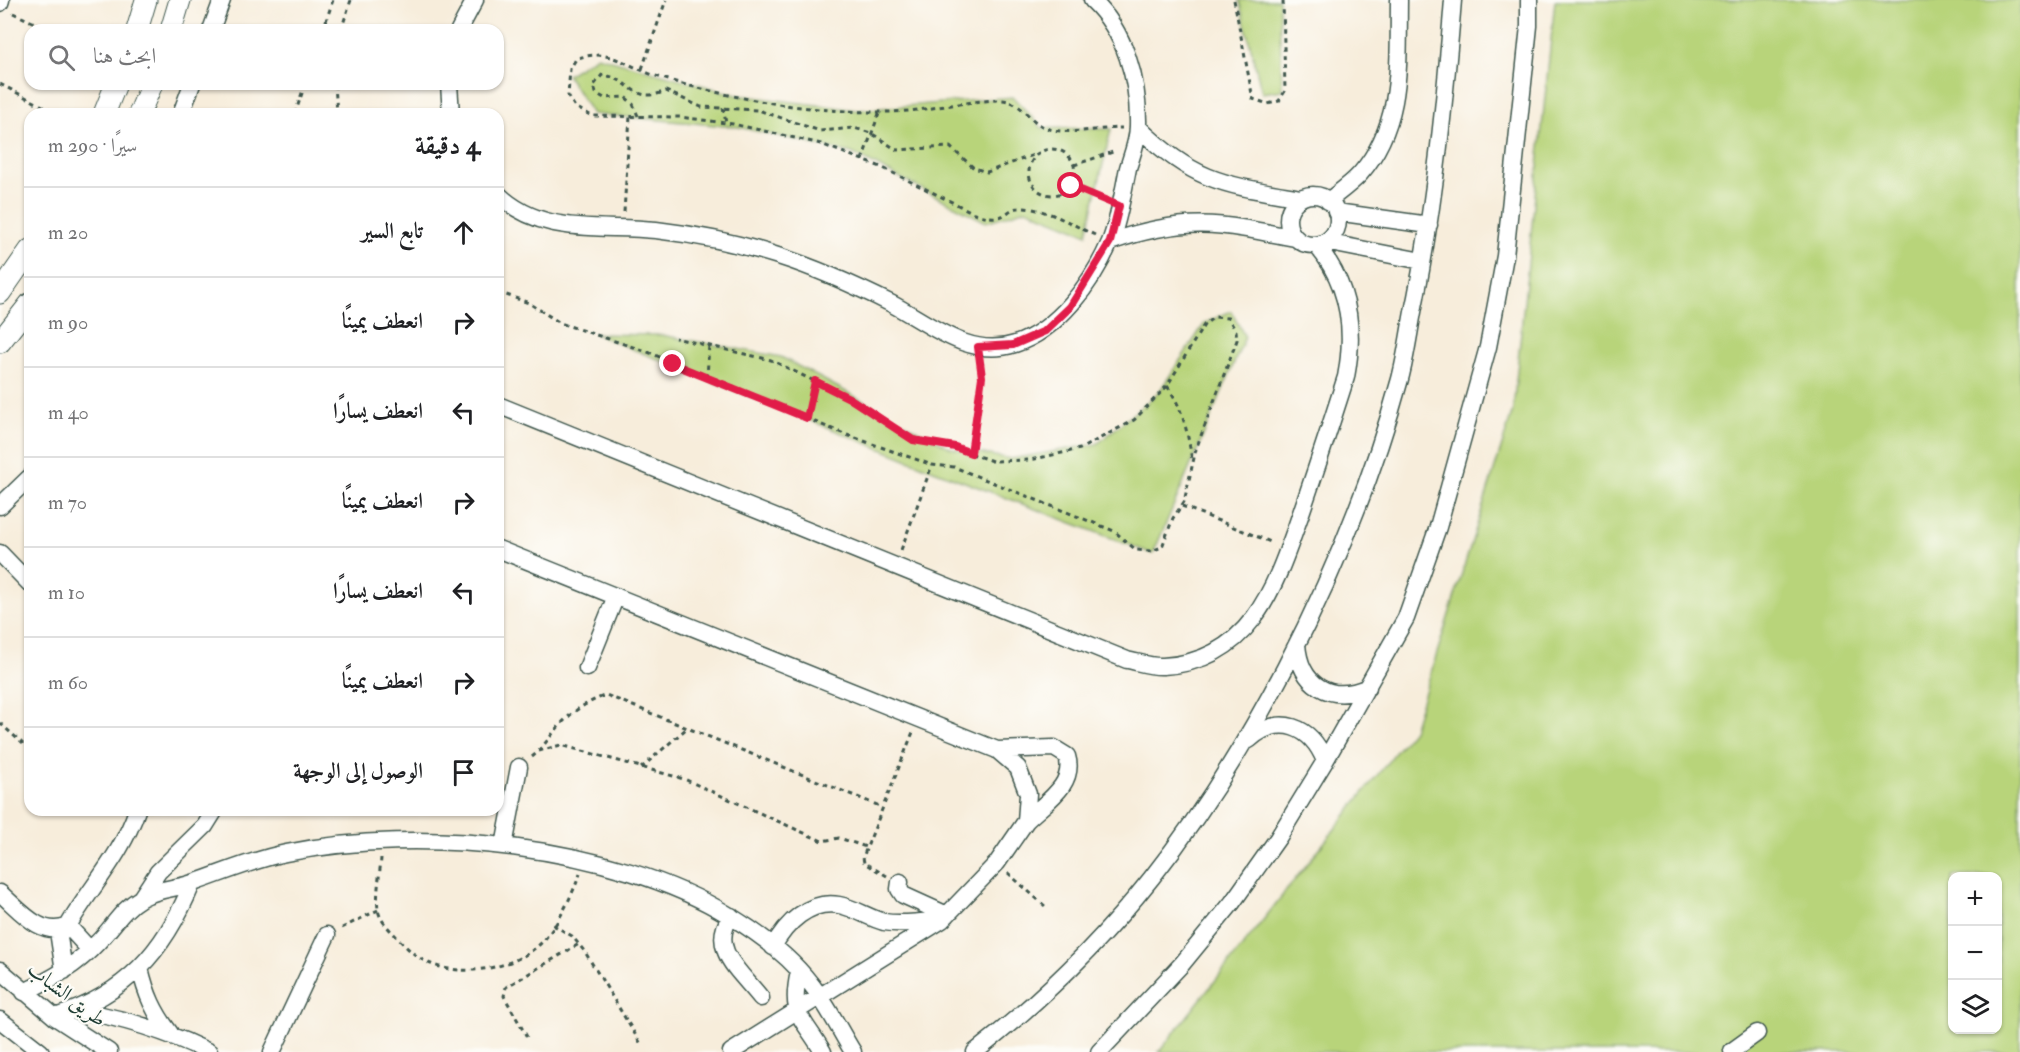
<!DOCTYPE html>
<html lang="ar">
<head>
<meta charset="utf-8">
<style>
	:root { --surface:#fff; --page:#f2f2f2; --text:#202124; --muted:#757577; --line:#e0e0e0 }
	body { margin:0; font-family:"IM FELL Double Pica",Amiri,serif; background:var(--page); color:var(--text); direction:rtl }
	.controls { position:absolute; right:18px; bottom:18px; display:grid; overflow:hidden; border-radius:12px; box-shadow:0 2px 4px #0004 }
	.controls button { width:54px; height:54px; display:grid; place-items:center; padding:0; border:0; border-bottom:2px solid var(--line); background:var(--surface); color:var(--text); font:30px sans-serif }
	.stop { position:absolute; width:18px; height:18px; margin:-14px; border:4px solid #e11d48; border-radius:50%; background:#fff }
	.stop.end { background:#e11d48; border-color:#fff; box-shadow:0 2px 6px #0008 }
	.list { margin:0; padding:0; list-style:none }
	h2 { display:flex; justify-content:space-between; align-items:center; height:78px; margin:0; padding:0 24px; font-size:26px }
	h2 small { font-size:20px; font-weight:400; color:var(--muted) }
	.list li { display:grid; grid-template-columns:39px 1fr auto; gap:18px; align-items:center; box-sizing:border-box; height:90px; padding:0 24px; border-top:2px solid var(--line) }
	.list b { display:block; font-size:22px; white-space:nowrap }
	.list em { font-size:20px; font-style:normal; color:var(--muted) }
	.icon { flex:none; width:33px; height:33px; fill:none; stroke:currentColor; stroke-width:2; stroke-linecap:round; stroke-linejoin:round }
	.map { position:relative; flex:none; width:2020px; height:1052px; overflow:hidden; direction:ltr }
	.search { position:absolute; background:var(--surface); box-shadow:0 2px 4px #0004; left:24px; top:24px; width:480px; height:66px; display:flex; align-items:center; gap:15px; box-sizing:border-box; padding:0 21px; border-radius:18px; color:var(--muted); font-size:22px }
	.panel { position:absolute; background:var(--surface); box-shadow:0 2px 4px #0004; left:24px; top:108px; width:480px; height:708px; border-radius:18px; direction:rtl }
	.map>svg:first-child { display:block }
	.green { fill:#b8d47a; stroke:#6c8857; stroke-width:1.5; fill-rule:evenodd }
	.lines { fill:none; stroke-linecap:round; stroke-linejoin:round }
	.minor-casing { stroke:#3f574d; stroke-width:19 }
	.major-casing { stroke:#3f574d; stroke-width:23 }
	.path { stroke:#3f574d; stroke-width:3; stroke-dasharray:4.5 4.5; stroke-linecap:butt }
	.minor { stroke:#fff; stroke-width:16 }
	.major { stroke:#fff; stroke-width:21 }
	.route { stroke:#e11d48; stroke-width:8 }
	.labels { text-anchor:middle; stroke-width:4.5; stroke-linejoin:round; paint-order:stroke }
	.street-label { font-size:21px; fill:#1f3d34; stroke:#fdfcf7 }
</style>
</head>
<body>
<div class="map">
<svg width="2020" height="1052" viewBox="0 0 2020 1052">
	<rect width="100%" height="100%" fill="#fdfcf7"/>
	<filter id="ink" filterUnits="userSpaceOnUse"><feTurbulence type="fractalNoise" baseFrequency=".0167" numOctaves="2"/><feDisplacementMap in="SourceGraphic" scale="12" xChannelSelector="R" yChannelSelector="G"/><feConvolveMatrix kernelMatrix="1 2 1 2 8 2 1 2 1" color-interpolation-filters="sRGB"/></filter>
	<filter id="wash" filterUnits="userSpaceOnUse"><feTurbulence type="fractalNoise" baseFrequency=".008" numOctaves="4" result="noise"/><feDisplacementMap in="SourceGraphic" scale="24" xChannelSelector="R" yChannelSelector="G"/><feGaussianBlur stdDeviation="1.35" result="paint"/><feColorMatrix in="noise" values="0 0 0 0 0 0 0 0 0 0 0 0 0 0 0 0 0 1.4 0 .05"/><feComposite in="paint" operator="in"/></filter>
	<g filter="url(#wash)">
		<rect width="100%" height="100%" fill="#f7eddb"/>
		<path class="green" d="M1239,0H1279L1282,90L1262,93Z
			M1555,0H2020V1052H1159L1413,730L1513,410ZM1952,876H1998V1030H1952Z
			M597,56L737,95L857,110L1013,97L1042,128L1111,129L1087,234L1026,209L986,222L852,153L738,127L592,114L567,75Z
			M1231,311L1245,337L1153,554L936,471L595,334L661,335L781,357L951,448L1011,459L1097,444L1159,392L1205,323Z"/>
	</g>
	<g filter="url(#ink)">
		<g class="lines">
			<defs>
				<path id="minor" d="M0,3L1,0
					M211,30L222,0
					M459,30L475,0
					M449,84L451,114
					M181,114L192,84
					M1139,128C1195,183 1227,185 1301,198
					M498,194C542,237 601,224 656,230C698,235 738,243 778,256C816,268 856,286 892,304C930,324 969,359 1015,344C1058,330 1092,283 1110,242C1119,220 1123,192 1128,168C1132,155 1138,140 1138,126C1139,81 1125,31 1092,0
					M1288 220a25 25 0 1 1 50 0a25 25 0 1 1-50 0Z
					M1328,201C1338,193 1351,184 1360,174C1404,123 1398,63 1399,0
					M1336,212L1429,225
					M1110,242C1185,216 1219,223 1295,238
					M1325,242L1422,261
					M498,405L1127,660C1138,662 1152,667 1163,666C1251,661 1275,587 1300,516C1316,470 1331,424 1346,377C1355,330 1349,283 1316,245
					M0,506L30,477
					M498,549L997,750L1018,768L1028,794L1026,821L997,863L942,920L731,1052
					M0,553L30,584
					M1297,644C1300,685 1330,704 1368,687
					M587,668L616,596
					M1249,740C1279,713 1311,726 1325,761
					M997,750L1054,748L1067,756C1076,785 1045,802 1026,821
					M504,846L519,767
					M900,882L899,889L903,895L947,915
					M0,893C19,909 41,939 68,926C91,886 122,855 137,810
					M141,898L158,872L205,826L215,810
					M731,916C708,949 741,972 761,998
					M68,926L90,950
					M58,931L64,971
					M773,947C786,923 809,900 839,905C855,908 869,918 884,922C901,925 922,922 940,920
					M140,968C146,994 154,1012 170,1033
					M0,970L55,1017L109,1052
					M799,972C789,1016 803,1017 823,1052
					M24,992C52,979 77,965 98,942C113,927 122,909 141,898C159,888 177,889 196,882C225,872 255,859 286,853C420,826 613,844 730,916C758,933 790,957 810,983C827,1004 839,1029 853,1052
					M76,1010C124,1018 166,1031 209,1052
					M55,1017C126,994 164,952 192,884
					M0,1020L41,1052
					M1732,1051L1757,1033
					M272,1052L327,935
					M975,1052C1114,944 1204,823 1285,668C1333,575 1372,481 1400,379C1407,353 1410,324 1416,297C1435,199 1445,100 1453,0
					M1099,1052L1182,964L1232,903L1278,838L1325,761L1406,618L1438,527L1488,347L1505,256L1529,26V0"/>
				<path id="major" d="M137,30L146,0
					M171,30L180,0
					M104,114L116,84
					M139,114L152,84
					M0,293L30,250
					M0,342L30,304"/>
			</defs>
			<use href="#minor" class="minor-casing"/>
			<use href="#major" class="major-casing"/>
			<path class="path" d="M1234,0L1253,99L1268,104L1279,101L1285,91L1283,0
				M13,13L50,30
				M323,30L333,0
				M341,30L351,0
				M642,69L666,0
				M0,84L58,114
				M335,84L337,114
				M723,108L726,123
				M295,114L305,84
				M638,116L633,104L625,97L604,98L596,93L594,85L602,75C632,78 631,105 666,91L701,107L758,110L820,131L854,128L871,133L897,150L950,147L974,168L987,172L1039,153
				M1029 172a23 23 0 1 1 46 0a23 23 0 1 1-46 0Z
				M862,160L880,111
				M1074,165L1116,151
				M1071,186L1105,200
				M624,212L630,116
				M1095,235C1070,224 1046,207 1018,208C1012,208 1008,213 1002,216C992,219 983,216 974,213L881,167L821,144L733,124L680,117L592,116L575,107L568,96L570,69L576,59C606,47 626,65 653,75C673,82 694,87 715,92C773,105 831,113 891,112C927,111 963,101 1000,100C1023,100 1028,123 1049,129C1071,135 1099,128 1122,128
				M498,292L529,303L560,323L648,352L844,434L932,465L954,467L1114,531L1136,550L1151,551L1162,547L1173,518L1184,502L1196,449L1237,340L1236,331L1228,318L1214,317L1204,325L1167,386L1134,420L1080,449L1030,460L992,461L955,448L913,440L849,398L771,360L675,338
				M707,378L709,344
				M1167,386C1183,407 1188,435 1192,460
				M807,418L815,381
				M971,453L982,377V363
				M1182,506L1273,543
				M901,550L932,465
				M0,723L23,744
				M539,751C562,722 570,709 606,695L882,807
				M532,757L539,751L561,745L684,779L822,841L839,838L866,847
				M641,768L687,728
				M381,858C380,874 376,893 378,909C379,919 388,928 395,935C405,946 416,958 431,964C464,977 512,969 539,945C556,930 572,895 580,874
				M1008,873L1046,907
				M887,876L864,863L863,857L913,732
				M553,925L572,936L585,952L641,1044
				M342,928L378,910
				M527,1037L504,996L506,987L579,944"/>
			<use href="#minor" class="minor"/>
			<use href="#major" class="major"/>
		</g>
	</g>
	<g class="lines" filter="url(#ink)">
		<path class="route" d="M673,364L807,418L815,381L849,398L913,440L955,447L971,453L982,377L978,347L1013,345L1045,331L1070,307L1110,242L1119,206L1071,186"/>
	</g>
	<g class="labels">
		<g class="street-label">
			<text transform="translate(67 994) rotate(37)" y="7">طريق الشباب</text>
		</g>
	</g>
</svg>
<div class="controls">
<button>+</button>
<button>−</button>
<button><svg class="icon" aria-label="layers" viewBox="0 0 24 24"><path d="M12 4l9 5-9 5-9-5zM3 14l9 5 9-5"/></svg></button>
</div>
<div class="stop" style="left:1071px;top:186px"></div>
<div class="stop end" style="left:673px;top:364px"></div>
<div class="search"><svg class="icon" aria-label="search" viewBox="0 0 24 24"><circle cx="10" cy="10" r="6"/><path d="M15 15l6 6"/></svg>ابحث هنا</div>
<section class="panel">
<h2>4 دقيقة<small>سيرًا · 290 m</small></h2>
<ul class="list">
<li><svg class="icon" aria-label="ahead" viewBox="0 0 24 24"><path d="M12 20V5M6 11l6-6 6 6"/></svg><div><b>تابع السير</b></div><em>20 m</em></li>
<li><svg class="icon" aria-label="right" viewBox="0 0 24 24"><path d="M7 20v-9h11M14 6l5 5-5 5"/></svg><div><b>انعطف يمينًا</b></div><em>90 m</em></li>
<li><svg class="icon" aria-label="left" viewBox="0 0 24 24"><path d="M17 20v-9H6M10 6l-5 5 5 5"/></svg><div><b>انعطف يسارًا</b></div><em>40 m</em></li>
<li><svg class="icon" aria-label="right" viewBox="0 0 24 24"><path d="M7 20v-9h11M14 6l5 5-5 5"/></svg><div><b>انعطف يمينًا</b></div><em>70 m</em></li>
<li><svg class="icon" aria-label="left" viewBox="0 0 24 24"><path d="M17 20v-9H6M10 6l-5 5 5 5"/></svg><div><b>انعطف يسارًا</b></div><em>10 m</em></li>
<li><svg class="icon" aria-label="right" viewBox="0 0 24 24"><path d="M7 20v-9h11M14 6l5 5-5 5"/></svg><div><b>انعطف يمينًا</b></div><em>60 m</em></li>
<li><svg class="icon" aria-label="arrive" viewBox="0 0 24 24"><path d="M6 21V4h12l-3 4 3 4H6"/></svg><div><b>الوصول إلى الوجهة</b></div></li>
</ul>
</section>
</div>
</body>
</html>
